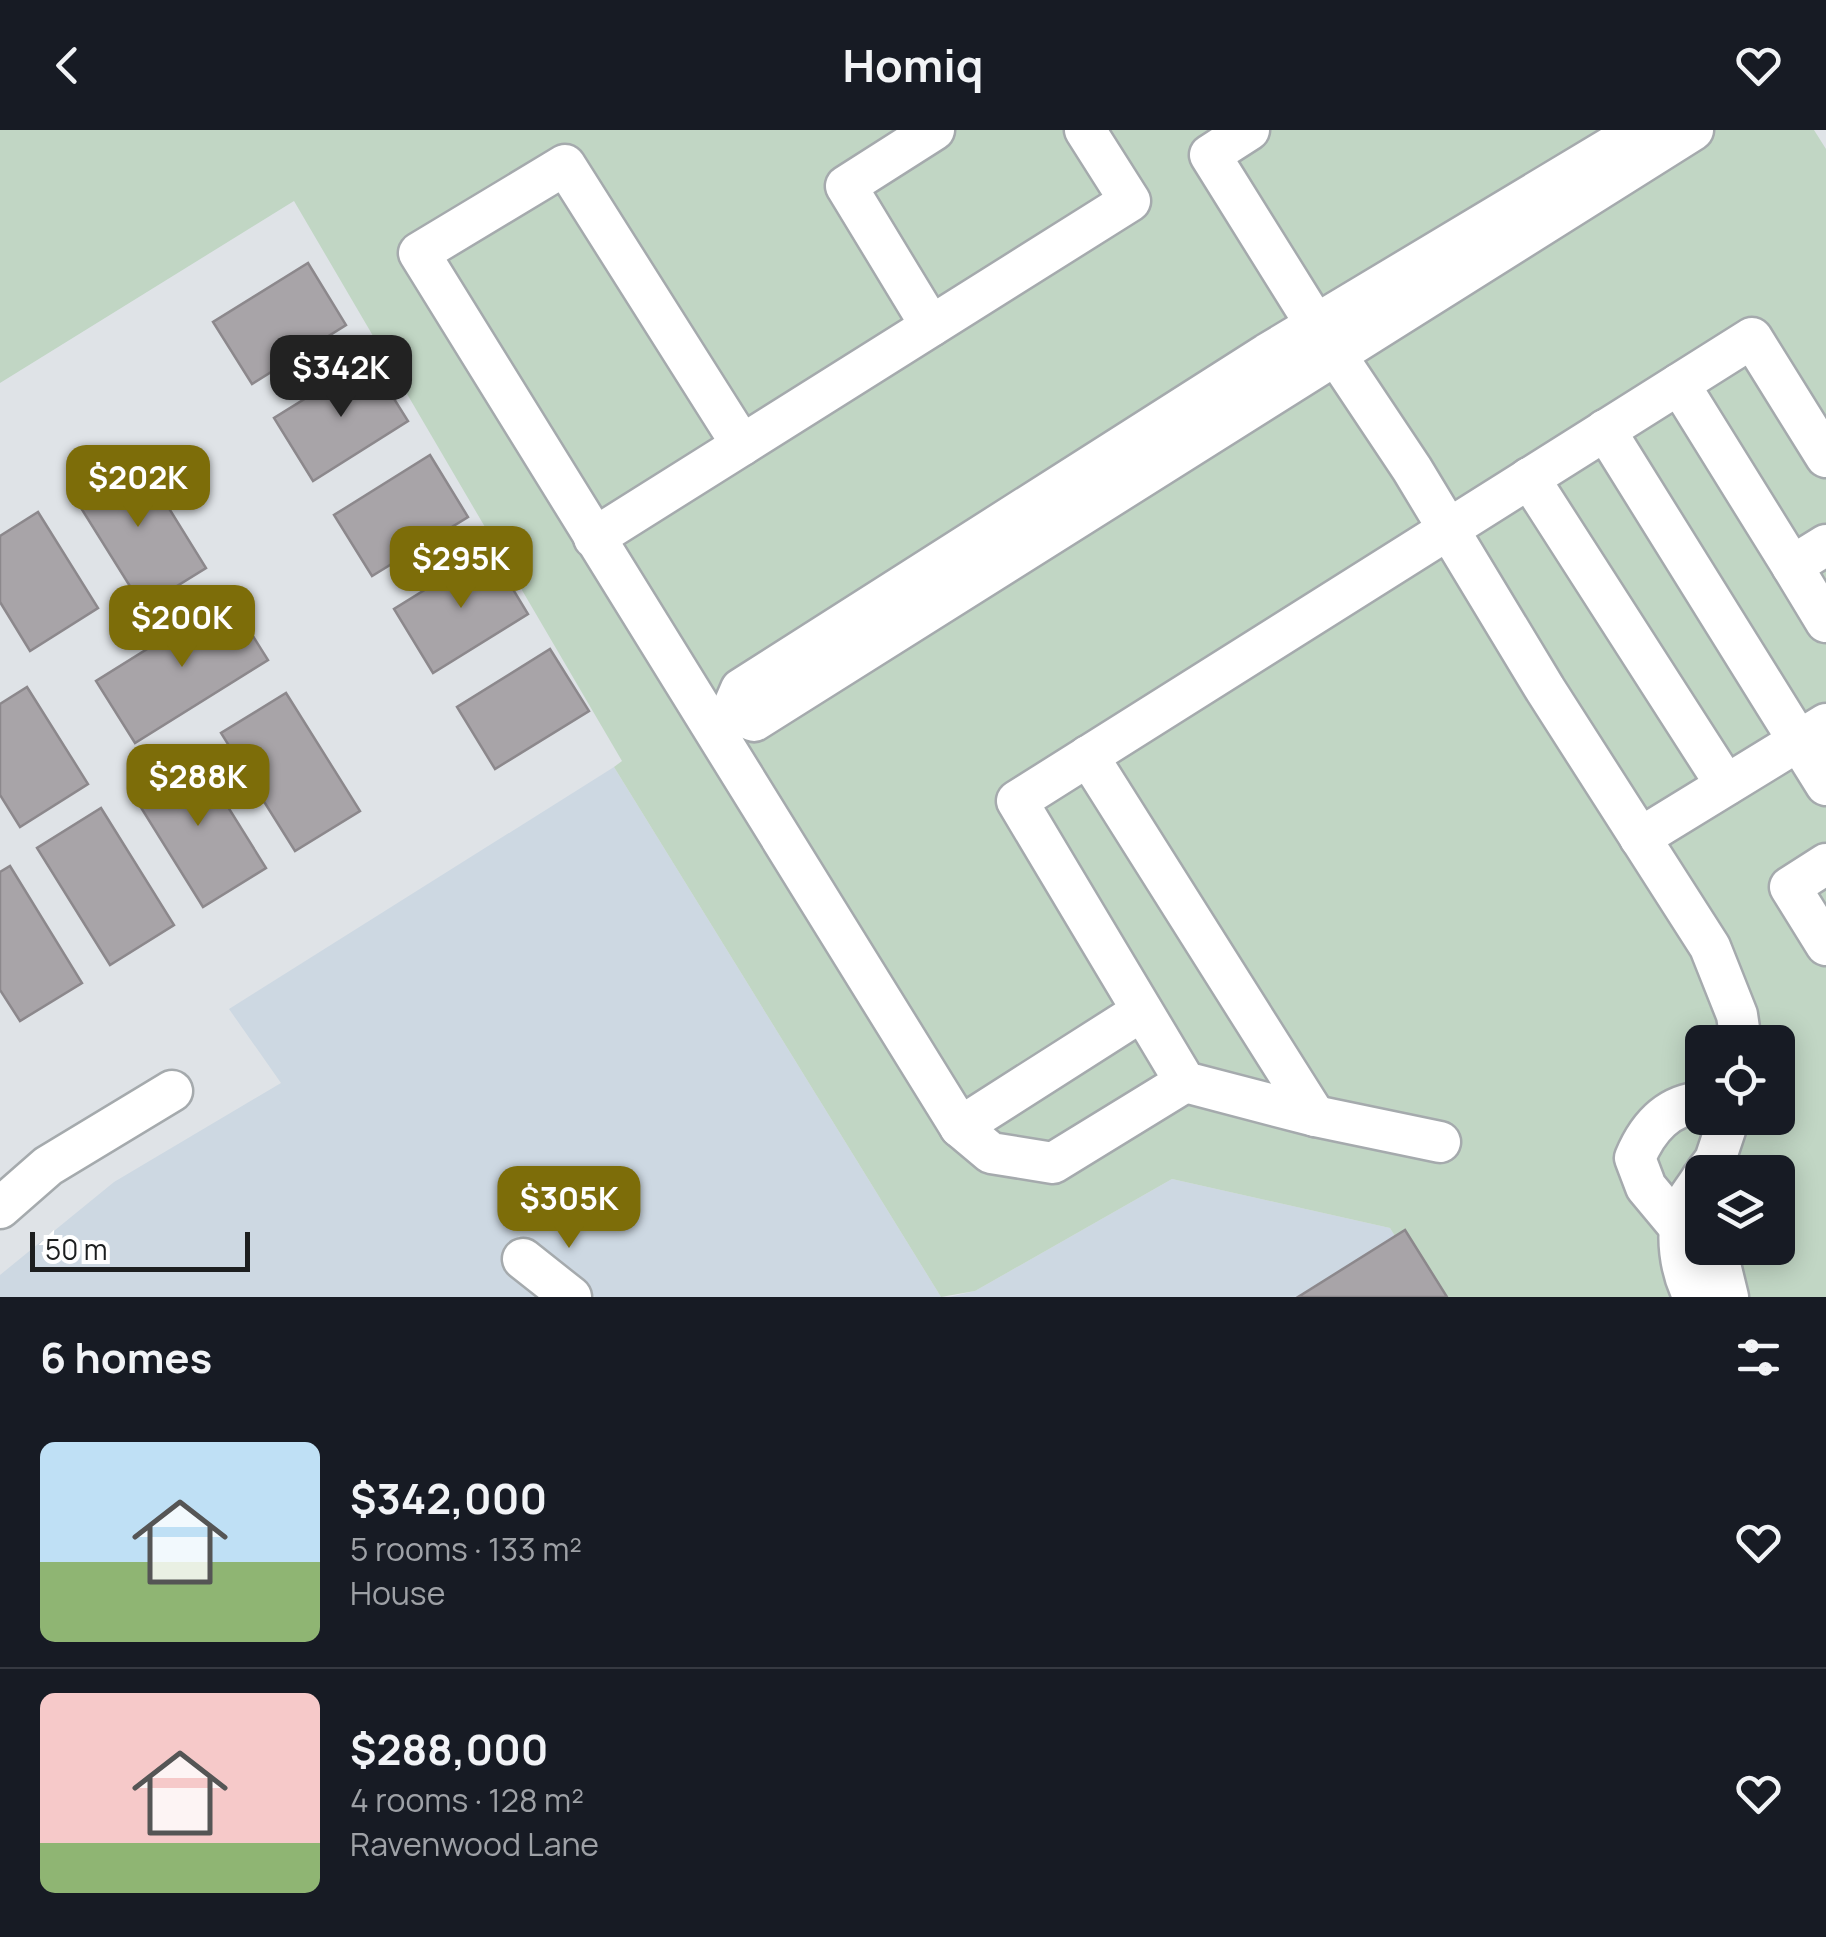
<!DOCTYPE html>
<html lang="en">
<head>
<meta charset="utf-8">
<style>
  body { margin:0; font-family:Manrope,sans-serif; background:#242831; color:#f1f3f6; height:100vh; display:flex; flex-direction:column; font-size:38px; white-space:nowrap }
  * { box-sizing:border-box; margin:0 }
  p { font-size:32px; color:#9ea1a6 }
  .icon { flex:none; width:55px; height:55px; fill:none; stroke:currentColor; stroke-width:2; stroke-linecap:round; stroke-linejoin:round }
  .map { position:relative; height:1167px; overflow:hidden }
  .sheet { display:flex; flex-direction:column; background:#171b24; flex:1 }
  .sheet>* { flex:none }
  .tools { position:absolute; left:1685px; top:895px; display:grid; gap:20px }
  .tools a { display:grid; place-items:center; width:110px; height:110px; border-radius:15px; background:#171b24; box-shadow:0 5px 25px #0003; font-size:50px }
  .scale { position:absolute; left:30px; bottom:25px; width:220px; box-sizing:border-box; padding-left:10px; border:5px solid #1c1e1f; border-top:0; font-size:28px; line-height:35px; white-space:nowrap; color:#1c1e1f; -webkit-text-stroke:8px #fff; paint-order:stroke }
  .price { position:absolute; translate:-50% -85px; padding:0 22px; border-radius:20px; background:#7d6d09; color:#fff; font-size:32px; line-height:65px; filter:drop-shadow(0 2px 5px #0008) }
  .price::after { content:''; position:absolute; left:50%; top:60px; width:30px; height:22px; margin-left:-15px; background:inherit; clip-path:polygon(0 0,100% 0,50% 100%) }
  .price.selected { background:#222; color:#fff }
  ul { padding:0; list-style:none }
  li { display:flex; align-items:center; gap:30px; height:250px; padding:0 40px }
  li+li { border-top:2px solid #363941 }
  li span { display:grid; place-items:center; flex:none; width:280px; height:200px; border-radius:15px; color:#555 }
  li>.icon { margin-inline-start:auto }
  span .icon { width:120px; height:120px; fill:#fffc; stroke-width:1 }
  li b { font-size:42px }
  h2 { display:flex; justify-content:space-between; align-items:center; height:120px; padding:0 40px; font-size:42px }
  header { display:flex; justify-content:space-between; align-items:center; height:130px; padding:0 40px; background:#171b24; font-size:45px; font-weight:700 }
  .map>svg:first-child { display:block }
  .built { fill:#cdd8e2 }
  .green { fill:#c1d6c4; fill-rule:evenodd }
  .building { fill:#a8a4a8; stroke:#8c888c; stroke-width:2.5 }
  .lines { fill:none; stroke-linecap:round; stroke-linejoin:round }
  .minor-casing { stroke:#a5aaad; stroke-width:45 }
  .minor { stroke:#fff; stroke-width:40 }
</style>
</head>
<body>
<header><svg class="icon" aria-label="back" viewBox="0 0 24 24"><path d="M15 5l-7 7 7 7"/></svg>Homiq<svg class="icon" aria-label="heart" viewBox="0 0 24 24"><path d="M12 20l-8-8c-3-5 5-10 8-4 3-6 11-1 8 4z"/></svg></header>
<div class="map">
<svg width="1826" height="1167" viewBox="0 0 1826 1167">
  <rect width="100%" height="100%" fill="#dfe3e7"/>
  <g class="built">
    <path d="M 614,637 L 941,1167 L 595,1167 L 519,1106 L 502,1131 L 539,1161 L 534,1167 L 0,1167 L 0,1145 L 114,1052 L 281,953 L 229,879 Z"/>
    <path d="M 1172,1049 L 1390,1098 L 1433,1167 L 949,1167 L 975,1161 Z"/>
  </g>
  <path class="green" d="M 0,0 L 1814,0 L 1826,19 L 1826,1167 L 1433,1167 L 1390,1098 L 1172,1049 L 975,1161 L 941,1167 L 614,637 L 622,631 L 294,71 L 0,253 ZM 1702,912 L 1778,912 L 1778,988 L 1702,988 ZM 1702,1042 L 1778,1042 L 1778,1118 L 1702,1118 Z"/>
  <g class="building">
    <path d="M 308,133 L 346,195 L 252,254 L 213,192 Z"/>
    <path d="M 369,229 L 408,291 L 313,351 L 274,288 Z"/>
    <path d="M 134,322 L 206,438 L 143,477 L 71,362 Z"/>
    <path d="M 430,325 L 468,387 L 372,446 L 334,385 Z"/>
    <path d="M 38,382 L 98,478 L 30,521 L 0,472 L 0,406 Z"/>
    <path d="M 489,420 L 528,484 L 433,543 L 394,479 Z"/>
    <path d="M 229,468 L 268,530 L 135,613 L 96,551 Z"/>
    <path d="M 550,519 L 589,581 L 495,639 L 457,577 Z"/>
    <path d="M 27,557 L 88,654 L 20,697 L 0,665 L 0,574 Z"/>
    <path d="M 286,563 L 360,681 L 295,721 L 221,603 Z"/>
    <path d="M 193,621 L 266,738 L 203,777 L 130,660 Z"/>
    <path d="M 101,678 L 174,795 L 110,835 L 37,718 Z"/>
    <path d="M 10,736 L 82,853 L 20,891 L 0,860 L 0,742 Z"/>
    <path d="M 1405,1100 L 1447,1167 L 1298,1167 Z"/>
  </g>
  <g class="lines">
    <g class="minor-casing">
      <g id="minor">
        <path d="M 1085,0 L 1130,71 L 742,315 L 565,35 L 419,123 L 960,997 L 991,1023 L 1053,1033 L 1185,952"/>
        <path d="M 1249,0 L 1210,25 L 1316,195 L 1412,339 L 1545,559 L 1710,817 L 1737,885 L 1741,912"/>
        <path d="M 1640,0 L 1267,224 L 741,559 L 731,582 L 754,591 L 1693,0"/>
        <path d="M 931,196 L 846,56 L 934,0"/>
        <path d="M 1679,254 L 1792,436"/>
        <path d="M 1605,300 L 1826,655"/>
        <path d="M 1529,348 L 1726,655"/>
        <path d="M 594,408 L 742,315"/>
        <path d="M 1826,415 L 1792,436 L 1826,492"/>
        <path d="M 1088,626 L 1315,986"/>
        <path d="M 1640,708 L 1826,594"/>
        <path d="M 1826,734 L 1790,757 L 1826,815"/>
        <path d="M 960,997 L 1142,881"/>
        <path d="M 1440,1012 L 1315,986 L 1185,952 L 1017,671 L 1752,208 L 1826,327"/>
        <path d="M 1706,1042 L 1715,1030 L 1729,988"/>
        <path d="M 0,1078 L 48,1036 L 172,961"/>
        <path d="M 1681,1099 L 1646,1057 L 1635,1028 C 1648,997 1668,975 1702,972"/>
        <path d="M 1716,1118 L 1728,1167"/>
        <path d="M 523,1129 L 571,1167"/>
        <path d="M 1694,1167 C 1680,1141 1675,1105 1684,1076 C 1688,1067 1697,1057 1702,1048"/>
      </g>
    </g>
    <use href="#minor" class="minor"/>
  </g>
</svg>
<div class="tools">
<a><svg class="icon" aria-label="locate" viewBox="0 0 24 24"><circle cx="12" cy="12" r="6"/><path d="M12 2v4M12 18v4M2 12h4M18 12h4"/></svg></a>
<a><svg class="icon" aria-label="layers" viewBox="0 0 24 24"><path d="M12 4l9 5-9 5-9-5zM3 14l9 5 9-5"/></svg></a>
</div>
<div class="scale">50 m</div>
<b class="price selected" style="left:341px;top:290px">$342K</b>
<b class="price" style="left:138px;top:400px">$202K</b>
<b class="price" style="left:461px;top:481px">$295K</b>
<b class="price" style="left:182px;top:540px">$200K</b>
<b class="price" style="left:198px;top:699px">$288K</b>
<b class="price" style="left:569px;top:1121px">$305K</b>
</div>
<section class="sheet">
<h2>6 homes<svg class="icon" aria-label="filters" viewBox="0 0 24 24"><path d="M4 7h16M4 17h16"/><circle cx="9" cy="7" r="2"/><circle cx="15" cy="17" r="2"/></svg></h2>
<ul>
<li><span style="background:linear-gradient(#bfe0f5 60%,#8fb573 0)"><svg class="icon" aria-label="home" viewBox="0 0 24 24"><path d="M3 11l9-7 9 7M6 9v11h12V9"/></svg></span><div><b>$342,000</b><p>5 rooms · 133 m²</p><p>House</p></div><svg class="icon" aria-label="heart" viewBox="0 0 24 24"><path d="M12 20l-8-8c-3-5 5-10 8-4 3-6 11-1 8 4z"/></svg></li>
<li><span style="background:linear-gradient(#f6c9c9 75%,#8fb573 0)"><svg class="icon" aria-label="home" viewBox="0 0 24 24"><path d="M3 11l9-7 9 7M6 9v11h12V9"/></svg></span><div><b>$288,000</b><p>4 rooms · 128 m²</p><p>Ravenwood Lane</p></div><svg class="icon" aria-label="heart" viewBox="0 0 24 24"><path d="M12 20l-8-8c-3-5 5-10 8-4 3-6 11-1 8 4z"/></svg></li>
</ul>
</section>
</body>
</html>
